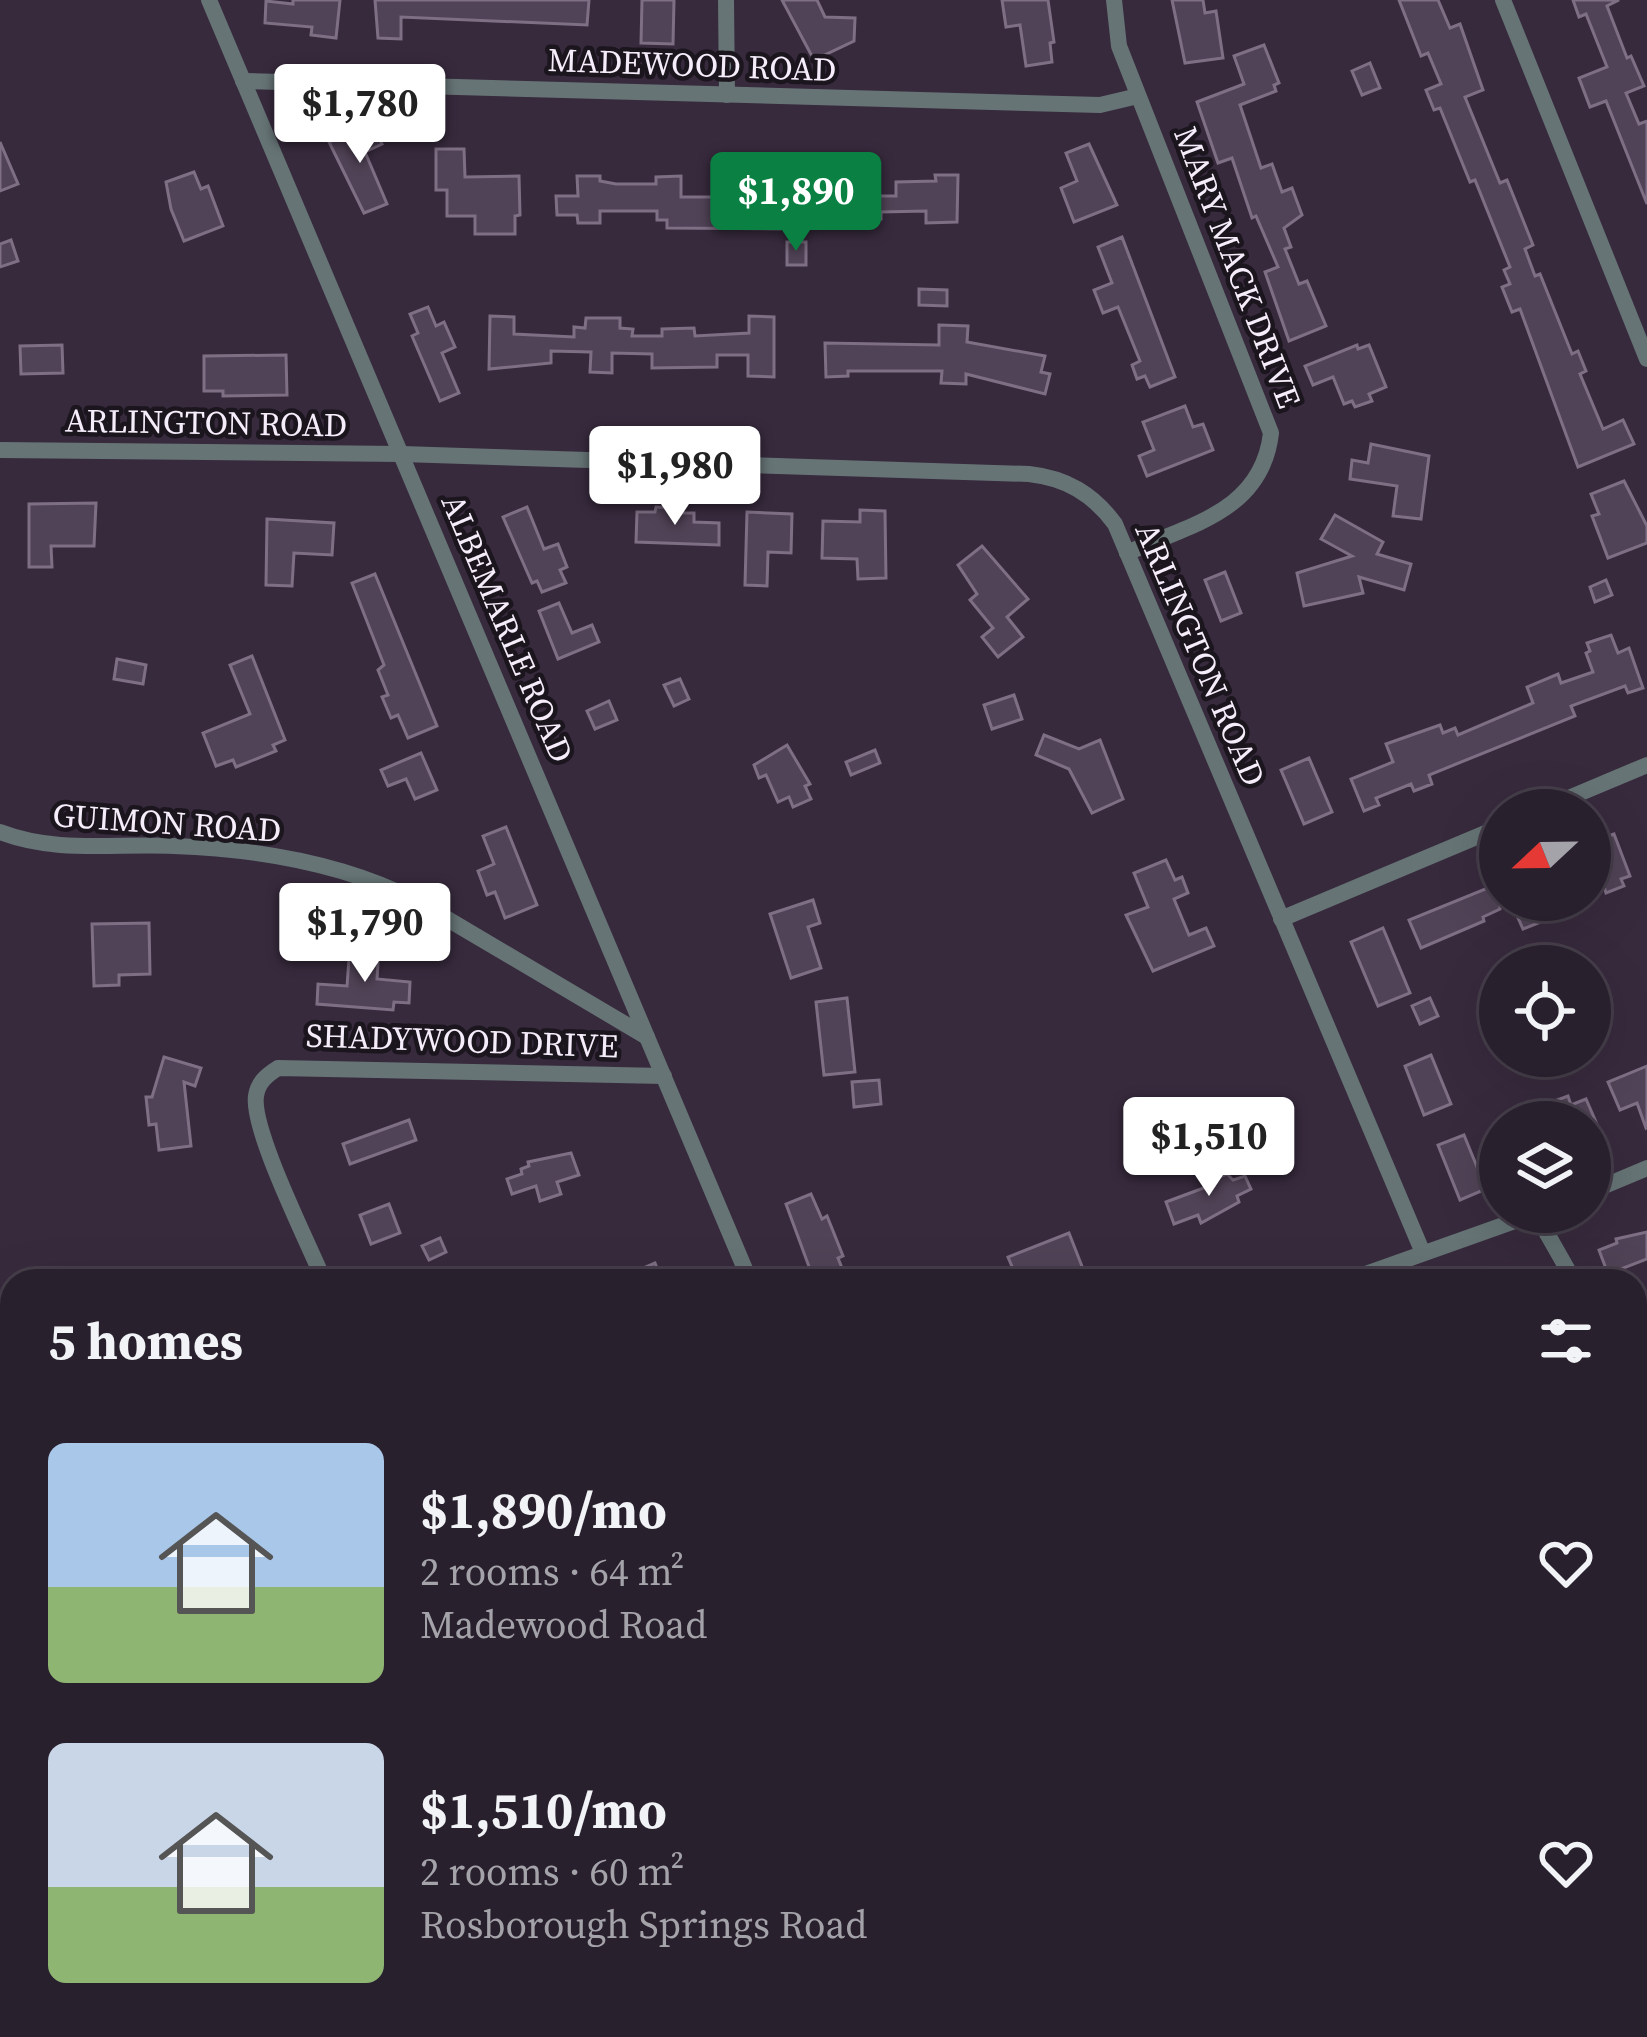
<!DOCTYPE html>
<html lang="en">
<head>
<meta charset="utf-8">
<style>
  body { margin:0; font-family:"Source Serif 4",serif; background:#352d3a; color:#f1f3f6; height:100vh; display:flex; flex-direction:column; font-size:45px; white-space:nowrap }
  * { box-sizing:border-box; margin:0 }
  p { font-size:39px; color:#a5a3aa }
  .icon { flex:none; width:66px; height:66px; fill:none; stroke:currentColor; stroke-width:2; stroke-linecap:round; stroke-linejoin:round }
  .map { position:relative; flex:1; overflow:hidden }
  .panel { position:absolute; left:0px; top:1269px; width:1647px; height:768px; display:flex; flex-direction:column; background:#29202e; border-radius:36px 36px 0 0; box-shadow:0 12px 48px #0002,0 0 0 3px #453e4a }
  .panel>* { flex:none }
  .needle { width:78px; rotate:248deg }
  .fabs { position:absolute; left:1479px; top:789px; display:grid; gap:24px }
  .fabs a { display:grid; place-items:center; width:132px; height:132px; border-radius:50%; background:#29202e; box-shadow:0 12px 48px #0002,0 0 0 3px #453e4a; font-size:60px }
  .price { position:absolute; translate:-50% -102px; padding:0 27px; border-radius:12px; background:#fff; color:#222; font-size:39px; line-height:78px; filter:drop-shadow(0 3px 6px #0008) }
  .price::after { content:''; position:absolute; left:50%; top:72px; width:36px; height:27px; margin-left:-18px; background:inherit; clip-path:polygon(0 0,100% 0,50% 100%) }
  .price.selected { background:#0b8043; color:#fff }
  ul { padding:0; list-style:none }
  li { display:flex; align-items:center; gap:36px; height:300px; padding:0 48px }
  li span { display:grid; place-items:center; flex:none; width:336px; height:240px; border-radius:18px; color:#555 }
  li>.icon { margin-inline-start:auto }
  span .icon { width:144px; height:144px; fill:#fffc; stroke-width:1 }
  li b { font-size:51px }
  h2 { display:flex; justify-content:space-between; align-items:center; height:144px; padding:0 48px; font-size:51px }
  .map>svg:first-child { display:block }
  .green { fill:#275826 }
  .building { fill:#514357; stroke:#7f6f85; stroke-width:3 }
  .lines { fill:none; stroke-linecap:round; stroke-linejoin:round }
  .street { stroke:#667475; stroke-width:16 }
  .secondary { stroke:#849b9c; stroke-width:24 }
  .primary { stroke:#9bb9ba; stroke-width:24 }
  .labels { text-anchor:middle; stroke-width:9; stroke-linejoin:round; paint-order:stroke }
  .street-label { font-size:33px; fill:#f6edfa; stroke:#1b151e }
</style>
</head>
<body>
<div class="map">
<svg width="1647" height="2037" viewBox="0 0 1647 2037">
  <rect width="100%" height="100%" fill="#372a3d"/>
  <path class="green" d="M 1647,1909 L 1647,2037 L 1581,2037 L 1576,2025 L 1635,2025 L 1635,1914 Z"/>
  <g class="building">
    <path d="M 293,0 L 340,0 L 336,38 L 311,35 L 312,27 L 265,23 L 266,1 L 293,4 Z"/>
    <path d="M 375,0 L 589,0 L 587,25 L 401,17 L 401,39 L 378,38 Z"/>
    <path d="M 642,0 L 674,0 L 673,44 L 641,43 Z"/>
    <path d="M 782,0 L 817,0 L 825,17 L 855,18 L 854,41 L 814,60 Z"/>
    <path d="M 1002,0 L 1048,0 L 1054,42 L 1050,43 L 1052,62 L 1026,66 L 1020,25 L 1006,27 Z"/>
    <path d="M 1172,0 L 1203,0 L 1205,13 L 1216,11 L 1223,58 L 1185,63 Z"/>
    <path d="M 1399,0 L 1438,0 L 1450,28 L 1460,24 L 1483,90 L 1465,97 L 1500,183 L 1507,180 L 1533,245 L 1525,249 L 1535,276 L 1540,274 L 1572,354 L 1578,351 L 1586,371 L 1580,374 L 1603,429 L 1623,420 L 1634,444 L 1578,467 L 1520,309 L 1512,312 L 1502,287 L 1510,284 L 1504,270 L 1510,267 L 1475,180 L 1470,182 L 1440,108 L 1434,110 L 1426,90 L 1441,84 L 1428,53 L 1421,56 Z"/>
    <path d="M 1573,0 L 1619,0 L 1607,6 L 1627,58 L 1631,56 L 1644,86 L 1626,93 L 1639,124 L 1647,121 L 1647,204 L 1606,101 L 1590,107 L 1579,78 L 1607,67 L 1586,14 L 1579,17 Z"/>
    <path d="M 1264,45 L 1279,83 L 1274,85 L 1276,91 L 1240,105 L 1261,168 L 1272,164 L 1282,192 L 1292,188 L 1302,215 L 1284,228 L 1291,247 L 1285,249 L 1299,284 L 1307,281 L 1326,326 L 1289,341 L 1265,272 L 1278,267 L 1256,216 L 1252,218 L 1232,158 L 1218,163 L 1197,102 L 1244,84 L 1234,56 Z"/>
    <path d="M 1370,63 L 1380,88 L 1362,95 L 1352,71 Z"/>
    <path d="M 373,124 L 382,144 L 365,152 L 387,204 L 364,213 L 329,142 Z"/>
    <path d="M 0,142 L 18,184 L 0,191 Z"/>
    <path d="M 1089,144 L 1117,205 L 1074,222 L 1061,188 L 1077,181 L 1066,153 Z"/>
    <path d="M 436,149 L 464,149 L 465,177 L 519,176 L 520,215 L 515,216 L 515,234 L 475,234 L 475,216 L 447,216 L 447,190 L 436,190 Z"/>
    <path d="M 194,172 L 201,189 L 208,186 L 223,226 L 184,241 L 171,209 L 166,182 Z"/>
    <path d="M 935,175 L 958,175 L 957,222 L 926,223 L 926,211 L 881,212 L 881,219 L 822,219 L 822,196 L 843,196 L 843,176 L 862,176 L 862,196 L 896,196 L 896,182 L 936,181 Z"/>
    <path d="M 577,176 L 600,176 L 600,181 L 616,184 L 656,184 L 656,177 L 681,176 L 681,197 L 736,197 L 736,176 L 806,176 L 806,203 L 780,203 L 780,229 L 667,228 L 667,220 L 657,220 L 657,211 L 600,211 L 600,223 L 578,223 L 577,215 L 557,215 L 556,196 L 578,196 Z"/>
    <path d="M 1122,237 L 1175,377 L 1150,387 L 1145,376 L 1137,379 L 1132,365 L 1140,361 L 1118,307 L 1103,313 L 1094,290 L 1112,283 L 1098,247 Z"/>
    <path d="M 11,240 L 18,261 L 0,267 L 0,244 Z"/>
    <rect x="787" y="242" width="19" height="23"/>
    <path d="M 919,289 L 947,290 L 947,306 L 919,305 Z"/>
    <path d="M 428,307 L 436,326 L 444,322 L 455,347 L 442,353 L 459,393 L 440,401 L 412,336 L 418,333 L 410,314 Z"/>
    <path d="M 490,316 L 514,317 L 514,334 L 574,337 L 574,327 L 585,328 L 586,318 L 620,318 L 620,328 L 633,329 L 632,336 L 662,336 L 662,329 L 694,328 L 695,336 L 749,333 L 749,316 L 774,317 L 774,377 L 748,376 L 748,355 L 717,355 L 717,367 L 652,368 L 652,354 L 612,353 L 612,373 L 590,372 L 591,352 L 551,351 L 551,363 L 489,369 Z"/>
    <path d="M 939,325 L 968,326 L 967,342 L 1045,356 L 1041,372 L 1050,374 L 1045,394 L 966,374 L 966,384 L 941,383 L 942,371 L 848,371 L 848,376 L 826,377 L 825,343 L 939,345 Z"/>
    <path d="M 62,345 L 63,373 L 21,374 L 20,346 Z"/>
    <path d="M 1357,345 L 1358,349 L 1369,345 L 1386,387 L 1369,394 L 1372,401 L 1355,407 L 1352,401 L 1344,404 L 1333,377 L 1313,385 L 1305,366 Z"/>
    <path d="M 286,355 L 287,395 L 223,396 L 223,391 L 204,391 L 204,356 Z"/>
    <path d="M 1185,406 L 1193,427 L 1203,424 L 1213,450 L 1147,476 L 1139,456 L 1154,450 L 1143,422 Z"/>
    <path d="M 1371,444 L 1429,456 L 1421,519 L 1393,516 L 1397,486 L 1350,479 L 1352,460 L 1368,463 Z"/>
    <path d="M 1624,481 L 1647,526 L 1647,543 L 1608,558 L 1592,516 L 1599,514 L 1591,494 Z"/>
    <path d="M 96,503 L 94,546 L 51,546 L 52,567 L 29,567 L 29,504 Z"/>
    <path d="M 527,507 L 544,549 L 558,544 L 567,567 L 560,570 L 566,583 L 542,592 L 537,581 L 532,583 L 503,517 Z"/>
    <path d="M 656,507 L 683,508 L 683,513 L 694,513 L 694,522 L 719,523 L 719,545 L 636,542 L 637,512 L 655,512 Z"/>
    <path d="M 860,510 L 885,511 L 886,578 L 858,579 L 857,559 L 822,558 L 823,521 L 860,522 Z"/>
    <path d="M 747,512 L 792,514 L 791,553 L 768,552 L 767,586 L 745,585 Z"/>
    <path d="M 1335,515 L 1383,542 L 1377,554 L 1411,564 L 1404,590 L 1359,577 L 1363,593 L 1304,606 L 1297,573 L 1352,556 L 1321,539 Z"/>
    <path d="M 267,519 L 334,523 L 332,555 L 294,553 L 292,586 L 266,585 Z"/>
    <path d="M 982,546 L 1028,599 L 1007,617 L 1023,637 L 998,657 L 982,637 L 993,628 L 970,600 L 977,594 L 958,565 Z"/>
    <path d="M 1225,572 L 1241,613 L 1221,621 L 1205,580 Z"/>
    <path d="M 375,574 L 437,726 L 408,738 L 398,715 L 391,718 L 382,697 L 388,695 L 378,670 L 384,665 L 352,583 Z"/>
    <path d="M 1606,580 L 1612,595 L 1595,602 L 1590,587 Z"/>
    <path d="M 559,603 L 572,633 L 592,625 L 599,642 L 558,659 L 539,611 Z"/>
    <path d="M 1611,635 L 1618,653 L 1629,648 L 1643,688 L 1628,693 L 1625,686 L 1571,706 L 1575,716 L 1429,775 L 1432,784 L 1414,791 L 1411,784 L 1376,798 L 1379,805 L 1364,811 L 1351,779 L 1393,762 L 1386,744 L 1440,725 L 1443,733 L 1455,728 L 1458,735 L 1533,703 L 1527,687 L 1558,674 L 1561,683 L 1593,672 L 1586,653 L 1590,651 L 1587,643 Z"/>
    <path d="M 252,656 L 285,740 L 273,745 L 276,751 L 236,767 L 233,760 L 216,766 L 203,733 L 250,714 L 230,665 Z"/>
    <path d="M 117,659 L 146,665 L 143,684 L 114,679 Z"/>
    <path d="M 680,679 L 689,699 L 674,706 L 664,685 Z"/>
    <path d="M 1014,695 L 1022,719 L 992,729 L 984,705 Z"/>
    <path d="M 609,701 L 617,720 L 595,729 L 587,711 Z"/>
    <path d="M 1044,735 L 1079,749 L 1100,740 L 1123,799 L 1092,813 L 1069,769 L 1036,755 Z"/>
    <path d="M 787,745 L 810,784 L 805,786 L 811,799 L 793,807 L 789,797 L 778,802 L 766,775 L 759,778 L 754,765 Z"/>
    <path d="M 875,750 L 880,763 L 851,775 L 846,762 Z"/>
    <path d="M 421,753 L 437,790 L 415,799 L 406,779 L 388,786 L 381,770 Z"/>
    <path d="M 1309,758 L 1332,812 L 1304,824 L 1281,770 Z"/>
    <path d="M 506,827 L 537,905 L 505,918 L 495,892 L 487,895 L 478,871 L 494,864 L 483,836 Z"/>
    <path d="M 1614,834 L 1630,876 L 1621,879 L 1624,886 L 1606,893 L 1602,880 L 1590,885 L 1590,843 Z"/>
    <path d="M 1166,860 L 1175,880 L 1182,877 L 1188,893 L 1174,899 L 1189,935 L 1206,928 L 1214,946 L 1153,971 L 1126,915 L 1148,907 L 1134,873 Z"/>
    <path d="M 1500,883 L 1500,909 L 1483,917 L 1484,921 L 1421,948 L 1409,920 Z"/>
    <path d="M 813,900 L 820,923 L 808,927 L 821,968 L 791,978 L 770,914 Z"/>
    <path d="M 1510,900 L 1537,900 L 1546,920 L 1523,929 Z"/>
    <path d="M 149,923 L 150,974 L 119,975 L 119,985 L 94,986 L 92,924 Z"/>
    <path d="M 1383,928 L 1410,993 L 1378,1006 L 1351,942 Z"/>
    <path d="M 350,945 L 379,947 L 377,979 L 410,982 L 409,1003 L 394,1002 L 393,1010 L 317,1004 L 318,984 L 347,986 Z"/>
    <path d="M 847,998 L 855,1072 L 824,1075 L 816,1002 Z"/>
    <path d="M 1430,998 L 1438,1016 L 1420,1024 L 1412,1006 Z"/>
    <path d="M 1431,1055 L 1451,1104 L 1424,1115 L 1405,1066 Z"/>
    <path d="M 164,1057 L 201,1068 L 195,1086 L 184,1082 L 191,1146 L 159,1150 L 156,1124 L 149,1125 L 146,1097 L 152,1097 Z"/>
    <path d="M 1647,1066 L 1647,1127 L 1646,1128 L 1637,1103 L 1620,1110 L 1608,1082 Z"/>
    <path d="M 879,1080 L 881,1104 L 854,1107 L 852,1082 Z"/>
    <path d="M 1568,1096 L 1571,1105 L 1586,1099 L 1596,1122 L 1539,1122 L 1533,1109 Z"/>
    <path d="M 409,1120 L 416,1140 L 350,1164 L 343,1144 Z"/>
    <path d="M 1464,1135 L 1486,1189 L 1460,1200 L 1438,1145 Z"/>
    <path d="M 571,1153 L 579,1175 L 557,1182 L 561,1194 L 540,1201 L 536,1186 L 512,1194 L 507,1179 L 522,1174 L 521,1169 L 529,1166 L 528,1162 Z"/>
    <path d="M 1227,1174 L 1233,1180 L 1245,1176 L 1251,1189 L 1237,1196 L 1239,1202 L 1201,1223 L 1198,1215 L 1174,1224 L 1166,1202 L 1209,1186 L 1208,1181 Z"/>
    <path d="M 811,1194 L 822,1219 L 827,1216 L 843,1256 L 838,1258 L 844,1273 L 833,1278 L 834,1281 L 818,1281 L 811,1272 L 786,1204 Z"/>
    <path d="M 389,1204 L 400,1233 L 371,1244 L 360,1215 Z"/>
    <path d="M 1647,1232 L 1647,1259 L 1608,1274 L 1599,1250 L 1617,1243 L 1616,1239 Z"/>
    <path d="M 1069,1233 L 1083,1269 L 1053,1281 L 986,1281 L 1013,1269 L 1008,1257 Z"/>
    <path d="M 440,1238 L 446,1252 L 429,1260 L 422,1246 Z"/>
    <path d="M 655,1263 L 662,1281 L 613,1281 Z"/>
  </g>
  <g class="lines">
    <g class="street">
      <path d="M 209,0 L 750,1281"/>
      <path d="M 726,0 L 727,95"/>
      <path d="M 1114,0 L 1119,46 L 1271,433 C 1262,512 1189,525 1127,553"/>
      <path d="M 1503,0 L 1647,359"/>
      <path d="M 243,81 L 1100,105 L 1138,96"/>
      <path d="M 0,450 L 402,454 L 1029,474 C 1066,478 1093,494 1115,524 L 1423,1253"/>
      <path d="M 1540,810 L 1647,765"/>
      <path d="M 0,832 C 57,854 115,843 174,846 C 257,849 343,863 417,901 L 647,1037"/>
      <path d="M 1281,919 L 1500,827"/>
      <path d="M 1590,1192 L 1647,1168"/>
      <path d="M 1536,1214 L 1574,1281"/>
      <path d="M 324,1281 C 309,1244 251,1130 256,1096 C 258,1082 267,1075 278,1068 L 664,1076"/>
      <path d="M 1346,1281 L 1540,1212"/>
      <path d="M 1635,1391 L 1647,1402"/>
      <path d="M 1024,2025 L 1029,2037"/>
    </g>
    <path class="secondary" d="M 0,1775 L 12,1770"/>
    <g class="primary">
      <path d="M 0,1592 L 12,1621"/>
      <path d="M 180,2025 L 185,2037"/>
    </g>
  </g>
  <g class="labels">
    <g class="street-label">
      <text transform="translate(692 64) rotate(2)" y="12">MADEWOOD ROAD</text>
      <text transform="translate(1238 267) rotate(69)" y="12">MARY MACK DRIVE</text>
      <text transform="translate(206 422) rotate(1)" y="12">ARLINGTON ROAD</text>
      <text transform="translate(508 628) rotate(67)" y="12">ALBEMARLE ROAD</text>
      <text transform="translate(1201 654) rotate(67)" y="12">ARLINGTON ROAD</text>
      <text transform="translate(167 822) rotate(4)" y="12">GUIMON ROAD</text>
      <text transform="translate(462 1040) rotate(2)" y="12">SHADYWOOD DRIVE</text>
    </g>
  </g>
</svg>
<div class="fabs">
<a><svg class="needle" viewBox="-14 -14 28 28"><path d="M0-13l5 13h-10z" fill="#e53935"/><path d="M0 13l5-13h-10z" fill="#a5a3aa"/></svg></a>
<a><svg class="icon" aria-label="locate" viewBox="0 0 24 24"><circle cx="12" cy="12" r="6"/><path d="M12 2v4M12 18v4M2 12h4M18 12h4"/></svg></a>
<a><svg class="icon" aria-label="layers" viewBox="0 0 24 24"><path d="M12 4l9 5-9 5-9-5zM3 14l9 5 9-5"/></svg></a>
</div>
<b class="price" style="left:360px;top:166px">$1,780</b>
<b class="price selected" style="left:796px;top:254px">$1,890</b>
<b class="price" style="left:675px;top:528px">$1,980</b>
<b class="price" style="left:365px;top:985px">$1,790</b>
<b class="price" style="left:1209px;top:1199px">$1,510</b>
<section class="panel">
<h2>5 homes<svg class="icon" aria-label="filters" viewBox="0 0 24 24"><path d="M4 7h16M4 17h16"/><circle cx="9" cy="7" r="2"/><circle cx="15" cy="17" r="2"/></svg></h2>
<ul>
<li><span style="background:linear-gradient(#a9c7e8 60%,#8fb573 0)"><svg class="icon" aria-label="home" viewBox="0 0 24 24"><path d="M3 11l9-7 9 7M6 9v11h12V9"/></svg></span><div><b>$1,890/mo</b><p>2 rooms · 64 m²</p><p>Madewood Road</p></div><svg class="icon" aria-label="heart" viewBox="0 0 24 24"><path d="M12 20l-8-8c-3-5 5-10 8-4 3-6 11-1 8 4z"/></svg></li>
<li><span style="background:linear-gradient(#c9d6e8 60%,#8fb573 0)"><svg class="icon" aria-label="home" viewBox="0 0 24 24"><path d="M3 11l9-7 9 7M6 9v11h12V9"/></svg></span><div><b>$1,510/mo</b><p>2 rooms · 60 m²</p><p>Rosborough Springs Road</p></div><svg class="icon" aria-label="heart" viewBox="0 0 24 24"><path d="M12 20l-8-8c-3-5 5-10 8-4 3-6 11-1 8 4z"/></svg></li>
</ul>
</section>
</div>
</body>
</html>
